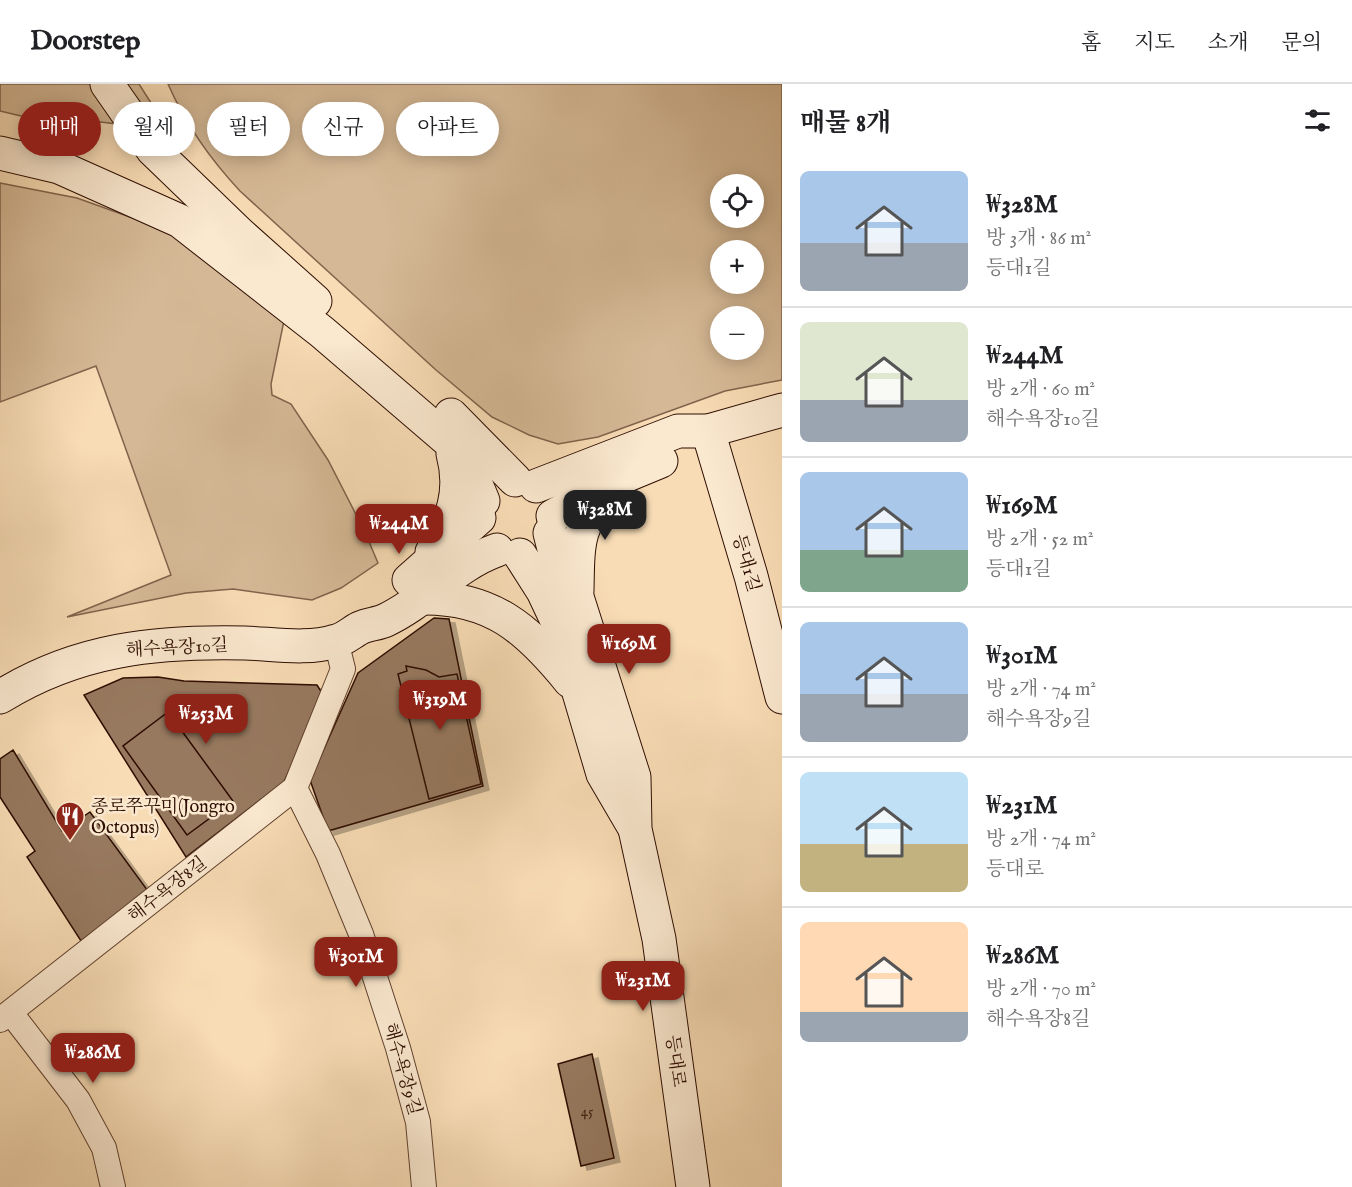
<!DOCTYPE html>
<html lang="ko">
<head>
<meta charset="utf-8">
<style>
  body { margin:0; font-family:"IM FELL English","Noto Serif KR",serif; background:#f6f6f6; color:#202124; height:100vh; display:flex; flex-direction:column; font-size:22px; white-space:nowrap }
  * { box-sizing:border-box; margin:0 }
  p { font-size:20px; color:#757577 }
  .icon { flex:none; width:33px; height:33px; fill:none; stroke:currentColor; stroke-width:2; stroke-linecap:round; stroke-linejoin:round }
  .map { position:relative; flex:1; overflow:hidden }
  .panel { display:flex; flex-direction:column; background:#fff; width:570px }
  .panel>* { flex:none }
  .banner { position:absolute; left:18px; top:18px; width:570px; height:54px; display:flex; gap:12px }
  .fabs { position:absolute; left:710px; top:90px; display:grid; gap:12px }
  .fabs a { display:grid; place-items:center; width:54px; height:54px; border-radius:50%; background:#fff; box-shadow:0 3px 15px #0003; font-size:30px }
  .price { position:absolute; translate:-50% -51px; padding:0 14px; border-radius:12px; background:#8f2418; color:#fff; font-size:20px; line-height:39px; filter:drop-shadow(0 2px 3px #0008) }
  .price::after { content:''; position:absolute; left:50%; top:36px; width:18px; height:14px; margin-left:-9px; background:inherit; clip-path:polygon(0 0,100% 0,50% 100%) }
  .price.current { background:#222; color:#fff }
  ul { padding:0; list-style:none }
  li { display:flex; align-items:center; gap:18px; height:150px; padding:0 18px }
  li+li { border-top:2px solid #e0e0e0 }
  li span { display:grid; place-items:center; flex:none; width:168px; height:120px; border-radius:9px; color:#555 }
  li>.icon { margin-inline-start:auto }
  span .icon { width:72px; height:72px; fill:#fffc; stroke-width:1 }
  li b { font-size:26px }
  h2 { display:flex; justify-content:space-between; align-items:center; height:72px; padding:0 18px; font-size:26px }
  .chip { padding:0 21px; border-radius:27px; background:#fff; box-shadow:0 3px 15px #0003; font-size:21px; line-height:54px }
  .chip.current { background:#8f2418; color:#fff }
  header { display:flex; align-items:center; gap:36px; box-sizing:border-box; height:84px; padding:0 30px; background:#fff; border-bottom:2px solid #e0e0e0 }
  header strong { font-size:28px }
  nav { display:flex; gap:33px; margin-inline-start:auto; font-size:21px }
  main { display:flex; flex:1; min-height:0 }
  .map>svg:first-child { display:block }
  .green { fill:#d5b996; stroke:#81634c; stroke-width:1.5; fill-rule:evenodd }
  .building { fill:#97795f; stroke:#2d0d01; stroke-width:1.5; filter:url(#shadow) }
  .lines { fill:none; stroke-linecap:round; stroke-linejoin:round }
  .street-casing { stroke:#60412e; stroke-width:26 }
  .secondary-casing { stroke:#2d0d01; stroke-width:35 }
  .street { stroke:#fae8cf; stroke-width:24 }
  .secondary { stroke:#fae8cf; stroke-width:33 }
  .labels { text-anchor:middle; stroke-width:5; stroke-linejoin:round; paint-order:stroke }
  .number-label { font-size:15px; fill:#482818 }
  .street-label { font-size:18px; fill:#2d0d01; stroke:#fae8cf }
  .poi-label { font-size:18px; fill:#2d0d01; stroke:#fae8cf; text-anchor:start }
</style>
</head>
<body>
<header>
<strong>Doorstep</strong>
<nav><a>홈</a><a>지도</a><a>소개</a><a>문의</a></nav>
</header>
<main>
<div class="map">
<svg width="782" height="1103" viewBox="0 0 782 1103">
  <defs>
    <filter id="shadow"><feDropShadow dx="6" dy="4" stdDeviation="0" flood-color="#0004"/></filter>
  </defs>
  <rect width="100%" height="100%" fill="#f8dcb5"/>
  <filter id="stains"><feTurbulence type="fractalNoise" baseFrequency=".00333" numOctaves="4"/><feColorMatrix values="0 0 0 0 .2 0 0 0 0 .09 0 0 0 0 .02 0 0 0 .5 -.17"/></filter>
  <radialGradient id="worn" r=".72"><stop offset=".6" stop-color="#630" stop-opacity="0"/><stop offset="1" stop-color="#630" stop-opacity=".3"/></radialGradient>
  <g class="green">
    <path d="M 0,0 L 139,0 L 160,33 L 156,41 L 140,48 L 125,41 L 76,35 L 46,38 L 0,27 Z"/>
    <path d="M 168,0 L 782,0 L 782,296 L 725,307 L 598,353 L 558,360 L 529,351 L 492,333 L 436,286 L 240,107 C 210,75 186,41 168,0 ZM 753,100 L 753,134 L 720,134 L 720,100 ZM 753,166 L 753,200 L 720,200 L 720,166 ZM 753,232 L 753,266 L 720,266 L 720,232 Z"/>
    <path d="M 0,99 L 77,114 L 152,141 L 224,174 L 286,227 L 271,300 L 272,311 L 291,320 L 328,376 L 364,446 L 378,479 L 341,504 L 312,516 L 233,505 L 186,509 L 67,533 L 171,491 L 96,282 L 0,318 Z"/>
  </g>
  <g class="building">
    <path d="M 434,534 L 449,535 L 483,702 L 328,747 L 310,696 L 358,589 Z"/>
    <path d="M 406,582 L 426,586 L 439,593 L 457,590 L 481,700 L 429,715 L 398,590 L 407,587 Z"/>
    <path d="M 158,593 L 184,597 L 317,601 L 324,612 L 284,698 L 186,773 L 84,611 L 123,594 Z"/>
    <path d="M 168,628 L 233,717 L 187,751 L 123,662 Z"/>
    <path d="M 13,666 L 62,747 L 90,728 L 148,807 L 81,857 L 27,773 L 35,767 L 0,713 L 0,675 Z"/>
    <path d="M 592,970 L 614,1074 L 581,1082 L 558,980 Z"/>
  </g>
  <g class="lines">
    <g class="street-casing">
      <g id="street">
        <path d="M 295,704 L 328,770 L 361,850 L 398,964 L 418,1038 L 424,1103"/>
        <path d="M 11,929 L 78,1016 L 104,1064 L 113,1103"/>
        <path d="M 0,936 L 295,704 L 343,585 L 336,557"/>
      </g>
    </g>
    <g class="secondary-casing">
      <g id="secondary">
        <path d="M 107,0 L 153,66 L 240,150 L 315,217"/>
        <path d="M 0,69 L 59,83 L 180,137 L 322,248 L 449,357 L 470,386 L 483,417"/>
        <path d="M 451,331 L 515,396"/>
        <path d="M 708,347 L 751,492 L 782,613"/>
        <path d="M 536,402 L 678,347 L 708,347 L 782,326"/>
        <path d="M 553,432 L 620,394 L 661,377"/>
        <path d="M 550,449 L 555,469 L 577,513 L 634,693 L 635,745 L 659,855 L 693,1103"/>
        <path d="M 432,468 C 453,436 463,407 453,370"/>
        <path d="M 520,471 L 543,507 L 559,541 L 603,690 L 634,743"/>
        <path d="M 409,496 L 479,434"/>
        <path d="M 577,507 C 578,459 576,442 610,404"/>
        <path d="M 419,514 C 491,512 527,544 570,597"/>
        <path d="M 0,613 C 77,565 156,557 245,559 C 274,560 308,566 336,557 C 345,555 352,548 360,544 C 368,540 378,540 386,536 C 426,517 455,481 497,466"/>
      </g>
    </g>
    <use href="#street" class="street"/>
    <use href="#secondary" class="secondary"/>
  </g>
  <defs>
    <g id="restaurant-pin" transform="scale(1.5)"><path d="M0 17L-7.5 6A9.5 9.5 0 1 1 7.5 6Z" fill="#8f2418" stroke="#fae8cf"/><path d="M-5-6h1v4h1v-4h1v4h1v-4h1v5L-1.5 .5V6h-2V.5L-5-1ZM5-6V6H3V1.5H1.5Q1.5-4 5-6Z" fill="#fff"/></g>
  </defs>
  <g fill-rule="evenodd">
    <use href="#restaurant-pin" x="70" y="732"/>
  </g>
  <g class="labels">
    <g class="number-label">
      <text x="587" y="1032">45</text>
    </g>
    <g class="street-label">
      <text transform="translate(747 479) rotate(74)" y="6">등대1길</text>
      <text transform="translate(177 563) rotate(-3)" y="6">해수욕장10길</text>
      <text transform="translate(167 805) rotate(-38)" y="6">해수욕장8길</text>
      <text transform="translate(676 977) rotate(82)" y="6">등대로</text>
      <text transform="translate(403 985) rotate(74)" y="6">해수욕장9길</text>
    </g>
    <g class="poi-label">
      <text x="91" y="728">종로쭈꾸미(Jongro<tspan x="91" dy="21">Octopus)</tspan></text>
    </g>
  </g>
  <rect width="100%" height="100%" filter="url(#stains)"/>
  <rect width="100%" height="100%" fill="url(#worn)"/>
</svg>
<div class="fabs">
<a><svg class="icon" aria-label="locate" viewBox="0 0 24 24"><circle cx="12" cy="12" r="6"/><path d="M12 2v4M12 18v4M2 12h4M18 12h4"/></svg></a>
<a>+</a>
<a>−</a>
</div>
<b class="price current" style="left:605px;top:457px">₩328M</b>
<b class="price" style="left:399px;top:471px">₩244M</b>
<b class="price" style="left:629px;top:591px">₩169M</b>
<b class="price" style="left:440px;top:647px">₩319M</b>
<b class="price" style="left:206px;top:661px">₩253M</b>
<b class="price" style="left:356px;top:904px">₩301M</b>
<b class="price" style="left:643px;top:928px">₩231M</b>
<b class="price" style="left:93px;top:1000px">₩286M</b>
<div class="banner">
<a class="chip current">매매</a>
<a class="chip">월세</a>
<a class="chip">필터</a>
<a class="chip">신규</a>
<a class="chip">아파트</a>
</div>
</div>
<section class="panel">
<h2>매물 8개<svg class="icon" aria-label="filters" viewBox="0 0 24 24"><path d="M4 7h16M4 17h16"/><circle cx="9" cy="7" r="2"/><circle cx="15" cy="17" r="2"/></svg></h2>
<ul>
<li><span style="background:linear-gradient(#a9c7e8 60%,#9aa5b1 0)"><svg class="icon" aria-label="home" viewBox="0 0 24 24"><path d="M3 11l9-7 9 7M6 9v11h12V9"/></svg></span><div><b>₩328M</b><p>방 3개 · 86 m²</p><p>등대1길</p></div></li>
<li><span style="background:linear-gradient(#dfe7d0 65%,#9aa5b1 0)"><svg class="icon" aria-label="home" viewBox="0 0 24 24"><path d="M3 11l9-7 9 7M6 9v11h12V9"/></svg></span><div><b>₩244M</b><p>방 2개 · 60 m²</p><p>해수욕장10길</p></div></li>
<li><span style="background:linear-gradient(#a9c7e8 65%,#7fa58c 0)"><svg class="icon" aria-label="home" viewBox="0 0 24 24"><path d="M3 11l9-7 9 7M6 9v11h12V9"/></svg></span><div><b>₩169M</b><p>방 2개 · 52 m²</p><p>등대1길</p></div></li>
<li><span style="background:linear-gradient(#a9c7e8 60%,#9aa5b1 0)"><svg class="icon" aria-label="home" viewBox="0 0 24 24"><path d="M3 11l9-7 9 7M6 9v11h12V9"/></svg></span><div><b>₩301M</b><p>방 2개 · 74 m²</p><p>해수욕장9길</p></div></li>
<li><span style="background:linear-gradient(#bfe0f5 60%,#c2b280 0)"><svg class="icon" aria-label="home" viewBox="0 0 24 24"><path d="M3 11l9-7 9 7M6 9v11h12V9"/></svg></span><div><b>₩231M</b><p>방 2개 · 74 m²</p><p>등대로</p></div></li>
<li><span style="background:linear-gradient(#ffd9b3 75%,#9aa5b1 0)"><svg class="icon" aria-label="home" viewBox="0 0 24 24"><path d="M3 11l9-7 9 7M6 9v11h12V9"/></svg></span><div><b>₩286M</b><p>방 2개 · 70 m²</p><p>해수욕장8길</p></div></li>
</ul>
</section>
</main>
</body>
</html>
